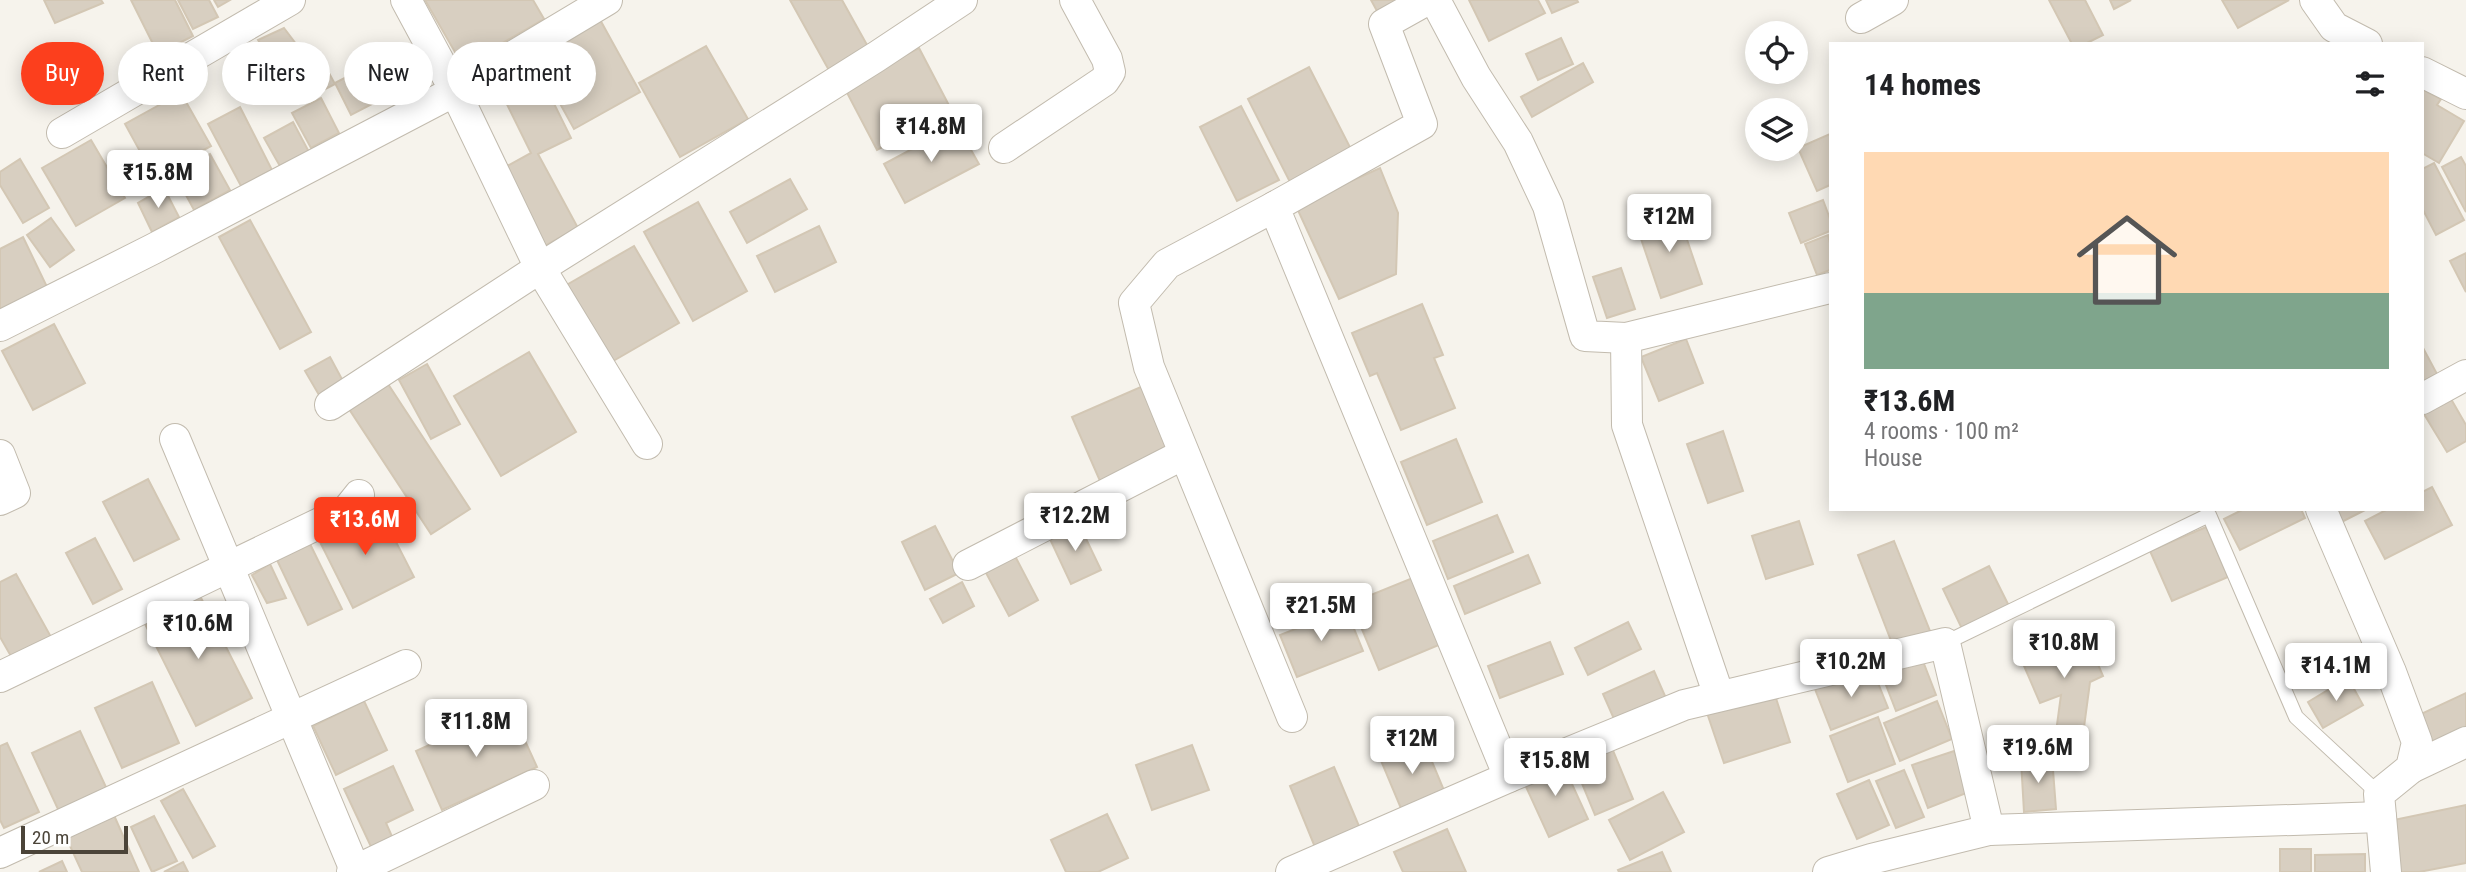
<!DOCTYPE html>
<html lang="en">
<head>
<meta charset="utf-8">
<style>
  body { margin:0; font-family:"Roboto Condensed",sans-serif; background:#f6f6f6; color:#202124; height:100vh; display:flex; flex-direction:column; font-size:26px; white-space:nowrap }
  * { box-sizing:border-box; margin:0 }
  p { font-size:23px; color:#757577 }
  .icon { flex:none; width:38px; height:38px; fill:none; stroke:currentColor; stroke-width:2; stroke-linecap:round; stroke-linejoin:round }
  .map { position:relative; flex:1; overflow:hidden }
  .drawer { position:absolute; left:1829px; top:42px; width:595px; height:469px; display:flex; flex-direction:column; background:#fff; border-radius:0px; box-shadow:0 4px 18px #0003 }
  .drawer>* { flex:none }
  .top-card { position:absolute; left:21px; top:42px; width:665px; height:63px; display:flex; gap:14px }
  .buttons { position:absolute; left:1745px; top:21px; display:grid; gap:14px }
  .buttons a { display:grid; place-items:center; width:63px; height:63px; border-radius:50%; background:#fff; box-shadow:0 4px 18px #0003; font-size:35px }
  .scale { position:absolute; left:21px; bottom:18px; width:107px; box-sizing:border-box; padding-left:7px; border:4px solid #4b4439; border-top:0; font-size:19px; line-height:24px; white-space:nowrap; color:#4b4439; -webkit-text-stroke:5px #fff; paint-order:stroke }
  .price { position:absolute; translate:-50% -60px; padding:0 16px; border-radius:7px; background:#fff; color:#222; font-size:23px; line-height:46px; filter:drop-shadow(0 2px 4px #0008) }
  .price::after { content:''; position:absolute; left:50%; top:42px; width:21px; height:16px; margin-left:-10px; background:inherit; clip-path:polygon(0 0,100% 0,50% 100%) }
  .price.current { background:#fc3f1d; color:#fff }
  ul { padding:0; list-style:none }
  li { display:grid; align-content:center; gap:14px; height:371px; padding:0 35px }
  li+li { border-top:2px solid #e0e0e0 }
  li span { display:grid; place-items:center; height:217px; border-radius:0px; color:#555 }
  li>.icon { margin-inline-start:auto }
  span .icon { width:126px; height:126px; fill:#fffc; stroke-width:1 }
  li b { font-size:30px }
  h2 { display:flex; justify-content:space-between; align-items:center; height:84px; padding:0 35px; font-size:30px }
  .tag { padding:0 24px; border-radius:32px; background:#fff; box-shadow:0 4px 18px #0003; font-size:24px; line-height:63px }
  .tag.current { background:#fc3f1d; color:#fff }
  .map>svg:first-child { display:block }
  .building { fill:#d8cfc1; stroke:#d3c7b4; stroke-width:2 }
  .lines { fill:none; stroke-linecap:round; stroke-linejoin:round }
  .lane-casing { stroke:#c2bbae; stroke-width:16 }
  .street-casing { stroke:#c2bbae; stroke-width:32 }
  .lane { stroke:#fff; stroke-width:14 }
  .street { stroke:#fff; stroke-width:30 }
</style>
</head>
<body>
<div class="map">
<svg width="2466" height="872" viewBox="0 0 2466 872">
  <rect width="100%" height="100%" fill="#f6f3ec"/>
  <g class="building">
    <path d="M 44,0 L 101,0 L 103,3 L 55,23 Z"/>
    <path d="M 131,0 L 175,0 L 193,36 L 158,54 Z"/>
    <path d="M 178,0 L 209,0 L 218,17 L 193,29 Z"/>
    <path d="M 214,0 L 230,0 L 218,7 Z"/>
    <path d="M 425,0 L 533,0 L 544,19 L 463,66 Z"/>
    <path d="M 790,0 L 842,0 L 871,52 L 831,74 Z"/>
    <path d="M 1371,0 L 1398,0 L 1377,11 Z"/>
    <path d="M 1469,0 L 1538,0 L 1545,13 L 1489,41 Z"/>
    <path d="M 1546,0 L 1577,0 L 1578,2 L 1552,13 Z"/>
    <path d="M 2049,0 L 2085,0 L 2103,35 L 2085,44 L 2072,44 Z"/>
    <path d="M 2110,0 L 2131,0 L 2114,9 Z"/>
    <path d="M 2222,0 L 2289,0 L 2238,28 Z"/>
    <path d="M 598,16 L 640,92 L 574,129 L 532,53 Z"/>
    <path d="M 284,28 L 306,57 L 317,51 L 335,84 L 304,100 L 288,68 L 278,73 L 258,40 Z"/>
    <path d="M 1561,38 L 1573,64 L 1538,80 L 1526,54 Z"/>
    <path d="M 706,46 L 748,119 L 680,157 L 639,83 Z"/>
    <path d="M 404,47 L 420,79 L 351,115 L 335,83 Z"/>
    <path d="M 919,48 L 952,111 L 877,150 L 844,87 Z"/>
    <path d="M 531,57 L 571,138 L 538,154 L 578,228 L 541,248 L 498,171 L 531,153 L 493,76 Z"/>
    <path d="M 1583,63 L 1593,82 L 1532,117 L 1521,97 Z"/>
    <path d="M 1309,67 L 1356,159 L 1294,190 L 1248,99 Z"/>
    <path d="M 2422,89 L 2441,99 L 2437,105 L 2464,121 L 2439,163 L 2422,153 Z"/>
    <path d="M 181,93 L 211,146 L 154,177 L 125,124 Z"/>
    <path d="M 321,98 L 339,133 L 311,148 L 292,113 Z"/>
    <path d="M 1241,106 L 1279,180 L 1237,201 L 1200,127 Z"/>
    <path d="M 240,107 L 272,170 L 241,186 L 208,124 Z"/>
    <path d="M 293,122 L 309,152 L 281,168 L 264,138 Z"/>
    <path d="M 957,125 L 979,164 L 905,203 L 884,164 Z"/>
    <path d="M 1830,134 L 1830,185 L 1817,191 L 1798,148 Z"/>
    <path d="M 91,140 L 125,198 L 76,226 L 42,168 Z"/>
    <path d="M 210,154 L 230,190 L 194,210 L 174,173 Z"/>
    <path d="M 2461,157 L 2466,166 L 2466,212 L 2442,167 Z"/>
    <path d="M 20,159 L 49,208 L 23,223 L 0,185 L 0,172 Z"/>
    <path d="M 2434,163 L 2464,220 L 2436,235 L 2422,208 L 2422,169 Z"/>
    <path d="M 1380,168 L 1398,213 L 1396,274 L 1339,299 L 1296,206 Z"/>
    <path d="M 790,179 L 807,209 L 747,243 L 730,212 Z"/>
    <path d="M 164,188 L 179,217 L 152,232 L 138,203 Z"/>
    <path d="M 1823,200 L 1830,219 L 1830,231 L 1801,243 L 1789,213 Z"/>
    <path d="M 698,202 L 747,291 L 693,321 L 644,232 Z"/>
    <path d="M 1677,210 L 1702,284 L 1661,298 L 1636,224 Z"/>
    <path d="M 51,218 L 74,250 L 50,267 L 27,235 Z"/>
    <path d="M 250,220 L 311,332 L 280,349 L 219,237 Z"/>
    <path d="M 819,226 L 836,262 L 775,292 L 757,256 Z"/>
    <path d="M 1828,235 L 1830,243 L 1830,270 L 1817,275 L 1805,244 Z"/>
    <path d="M 23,237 L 48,289 L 0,313 L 0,249 Z"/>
    <path d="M 634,246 L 679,323 L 608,364 L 563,287 Z"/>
    <path d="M 2466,253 L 2466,292 L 2450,261 Z"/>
    <path d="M 1621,268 L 1635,309 L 1607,318 L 1593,277 Z"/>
    <path d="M 1422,304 L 1443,355 L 1434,358 L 1455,408 L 1401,430 L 1377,373 L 1370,376 L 1352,333 Z"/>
    <path d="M 54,324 L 85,383 L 33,410 L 2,351 Z"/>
    <path d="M 1686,339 L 1703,383 L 1659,401 L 1641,357 Z"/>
    <path d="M 2422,346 L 2437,374 L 2422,382 Z"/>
    <path d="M 529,352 L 576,432 L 501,476 L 454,396 Z"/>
    <path d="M 330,357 L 343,381 L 319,395 L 305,371 Z"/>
    <path d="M 427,364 L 460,424 L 431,439 L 399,380 Z"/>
    <path d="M 388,384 L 470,509 L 431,534 L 349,409 Z"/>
    <path d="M 1143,386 L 1170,449 L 1100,481 L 1072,417 Z"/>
    <path d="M 2451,399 L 2466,425 L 2466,441 L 2447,452 L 2424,414 Z"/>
    <path d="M 1723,431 L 1743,491 L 1708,503 L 1687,444 Z"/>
    <path d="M 1456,439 L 1482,502 L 1427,525 L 1401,462 Z"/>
    <path d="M 148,479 L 179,539 L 134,561 L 103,502 Z"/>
    <path d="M 2432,487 L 2452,525 L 2385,559 L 2365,521 L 2388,509 L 2422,509 L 2422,492 Z"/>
    <path d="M 377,505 L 414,577 L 353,608 L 317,536 Z"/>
    <path d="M 2244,509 L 2301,509 L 2305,518 L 2240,550 L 2224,519 Z"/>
    <path d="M 2323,509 L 2367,509 L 2332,527 Z"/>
    <path d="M 1497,515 L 1513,552 L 1448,579 L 1433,541 Z"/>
    <path d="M 1799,521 L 1813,564 L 1766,579 L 1752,536 Z"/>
    <path d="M 1078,522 L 1101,570 L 1071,584 L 1049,537 Z"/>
    <path d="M 935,526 L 959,573 L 925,590 L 902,542 Z"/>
    <path d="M 2206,527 L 2228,577 L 2172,601 L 2150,551 Z"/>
    <path d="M 95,538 L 122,589 L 93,604 L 66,553 Z"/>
    <path d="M 1894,541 L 1932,636 L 1895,651 L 1858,555 Z"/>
    <path d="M 310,544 L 342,609 L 308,625 L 277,560 Z"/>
    <path d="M 1528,555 L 1540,583 L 1465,614 L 1454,586 Z"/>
    <path d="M 1015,556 L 1038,600 L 1009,616 L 985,571 Z"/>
    <path d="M 270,564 L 286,598 L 267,603 L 252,575 Z"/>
    <path d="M 1989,566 L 2010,608 L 1963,631 L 1943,589 Z"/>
    <path d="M 16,574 L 51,637 L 12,658 L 0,637 L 0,582 Z"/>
    <path d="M 1420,575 L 1446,642 L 1379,670 L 1351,603 Z"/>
    <path d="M 962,582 L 974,606 L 943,623 L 930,599 Z"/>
    <path d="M 200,596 L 252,698 L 196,726 L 145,624 Z"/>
    <path d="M 1346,609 L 1363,651 L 1297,677 L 1280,635 Z"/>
    <path d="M 1628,622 L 1641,649 L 1588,675 L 1575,648 Z"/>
    <path d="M 2081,625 L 2103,676 L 2090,682 L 2081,750 L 2054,747 L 2061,695 L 2040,703 L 2018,652 Z"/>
    <path d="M 1550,642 L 1563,674 L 1500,698 L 1488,666 Z"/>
    <path d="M 1921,656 L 1936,695 L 1896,711 L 1881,672 Z"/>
    <path d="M 1872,668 L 1888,708 L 1831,730 L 1815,689 Z"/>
    <path d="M 1654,671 L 1669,705 L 1618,728 L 1603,694 Z"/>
    <path d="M 2348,678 L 2363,705 L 2323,728 L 2308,702 Z"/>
    <path d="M 152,682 L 179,743 L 122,768 L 95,708 Z"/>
    <path d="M 1773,689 L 1790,742 L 1724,763 L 1706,710 Z"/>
    <path d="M 2466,693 L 2466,738 L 2435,752 L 2419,715 Z"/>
    <path d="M 364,701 L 387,750 L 336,775 L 313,726 Z"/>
    <path d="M 1937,701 L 1952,739 L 1900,761 L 1884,723 Z"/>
    <path d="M 510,708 L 537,767 L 442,810 L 416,751 Z"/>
    <path d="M 1878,717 L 1895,764 L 1848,782 L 1830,736 Z"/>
    <path d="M 80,731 L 111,798 L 63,820 L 32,753 Z"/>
    <path d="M 1420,733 L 1448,800 L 1405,818 L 1377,751 Z"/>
    <path d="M 1607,736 L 1633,799 L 1595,815 L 1569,752 Z"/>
    <path d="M 7,743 L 39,812 L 4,828 L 0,820 L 0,746 Z"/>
    <path d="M 1192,745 L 1209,790 L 1152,810 L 1136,765 Z"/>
    <path d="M 1954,751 L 1969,792 L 1928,808 L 1912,765 Z"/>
    <path d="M 2052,757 L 2056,809 L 2024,812 L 2021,760 Z"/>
    <path d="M 1561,760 L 1588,819 L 1549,837 L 1522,778 Z"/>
    <path d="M 393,766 L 413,810 L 386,823 L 394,841 L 373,851 L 344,789 Z"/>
    <path d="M 1334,767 L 1364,838 L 1319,857 L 1290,786 Z"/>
    <path d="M 1904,770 L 1924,817 L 1896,828 L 1876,781 Z"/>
    <path d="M 1869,780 L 1889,825 L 1857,839 L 1837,794 Z"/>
    <path d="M 183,789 L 215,846 L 193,858 L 161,801 Z"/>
    <path d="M 1663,792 L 1684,832 L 1630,860 L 1609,820 Z"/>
    <path d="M 2466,805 L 2466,863 L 2419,872 L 2399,872 L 2389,821 Z"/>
    <path d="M 113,813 L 139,872 L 82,872 L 65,835 Z"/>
    <path d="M 1107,814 L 1128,858 L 1098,872 L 1066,872 L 1051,840 Z"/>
    <path d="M 154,816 L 177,861 L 152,872 L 131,827 Z"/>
    <path d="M 1447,829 L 1466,872 L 1403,872 L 1394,852 Z"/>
    <rect x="2280" y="849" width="31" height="23"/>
    <path d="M 1662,852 L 1671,872 L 1619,872 L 1618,870 Z"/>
    <path d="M 2365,854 L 2365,872 L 2315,872 L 2315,855 Z"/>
    <path d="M 62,861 L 67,872 L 39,872 Z"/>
    <path d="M 183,862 L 188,872 L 164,872 Z"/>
  </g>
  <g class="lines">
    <g class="lane-casing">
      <path id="lane" d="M 1945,643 L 2209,515 L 2296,717 L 2379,794"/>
    </g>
    <g class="street-casing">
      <g id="street">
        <path d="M 607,0 L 455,91 L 540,268 L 647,444"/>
        <path d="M 1435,0 L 1476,77 L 1518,142 L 1548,206 L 1585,336 L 1626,338"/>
        <path d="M 2315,0 L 2334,27 L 2367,44"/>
        <path d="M 1861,18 L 1893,0"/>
        <path d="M 2422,72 L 2466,94"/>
        <path d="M 62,133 L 290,0"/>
        <path d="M 1004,148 L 1104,81 L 1110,72 L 1107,59 L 1075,0"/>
        <path d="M 1274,207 L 1167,264 L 1134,303 L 1149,367 L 1292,717"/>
        <path d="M 0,326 L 153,249 L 455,91 L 406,0"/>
        <path d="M 2422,399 L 2466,375"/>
        <path d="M 330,405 L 540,268 L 876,57 L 962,0"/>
        <path d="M 175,439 L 355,870"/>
        <path d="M 0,455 L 15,493 L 0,500"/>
        <path d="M 2321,509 L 2391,672 L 2417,742 L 2411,768 L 2379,794 L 2386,872"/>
        <path d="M 968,565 L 1184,454"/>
        <path d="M 0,677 L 347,510 L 359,495"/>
        <path d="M 1719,696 L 1627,425 L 1626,338 L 1830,288"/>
        <path d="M 2411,768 L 2466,742"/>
        <path d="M 1509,777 L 1684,705 L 1945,643 L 1989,830"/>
        <path d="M 0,853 L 406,665"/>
        <path d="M 352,872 L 534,785"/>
        <path d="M 1291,872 L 1509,777 L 1274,207 L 1422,124 L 1384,24 L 1427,0"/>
        <path d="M 1828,872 L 1871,859 L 1989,830 L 2381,817"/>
      </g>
    </g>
    <use href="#lane" class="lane"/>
    <use href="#street" class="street"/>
  </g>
</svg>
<div class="buttons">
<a><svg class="icon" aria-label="locate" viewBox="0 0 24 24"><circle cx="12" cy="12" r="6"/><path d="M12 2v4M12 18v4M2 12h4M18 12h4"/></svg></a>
<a><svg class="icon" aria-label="layers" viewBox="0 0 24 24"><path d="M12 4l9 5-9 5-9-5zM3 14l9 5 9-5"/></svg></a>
</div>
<div class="scale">20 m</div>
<b class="price" style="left:931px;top:164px">₹14.8M</b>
<b class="price" style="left:158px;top:210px">₹15.8M</b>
<b class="price" style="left:1669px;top:254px">₹12M</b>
<b class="price" style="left:1075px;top:553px">₹12.2M</b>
<b class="price current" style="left:365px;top:557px">₹13.6M</b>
<b class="price" style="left:1321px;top:643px">₹21.5M</b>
<b class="price" style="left:198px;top:661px">₹10.6M</b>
<b class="price" style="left:2064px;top:680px">₹10.8M</b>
<b class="price" style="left:1851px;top:699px">₹10.2M</b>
<b class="price" style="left:2336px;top:703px">₹14.1M</b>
<b class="price" style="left:476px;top:759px">₹11.8M</b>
<b class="price" style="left:1412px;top:776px">₹12M</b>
<b class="price" style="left:2038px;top:785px">₹19.6M</b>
<b class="price" style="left:1555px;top:798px">₹15.8M</b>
<div class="top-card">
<a class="tag current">Buy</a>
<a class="tag">Rent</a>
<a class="tag">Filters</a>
<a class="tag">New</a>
<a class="tag">Apartment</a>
</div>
<section class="drawer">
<h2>14 homes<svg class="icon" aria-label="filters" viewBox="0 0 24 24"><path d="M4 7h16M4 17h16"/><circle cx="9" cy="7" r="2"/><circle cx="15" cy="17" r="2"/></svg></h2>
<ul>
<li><span style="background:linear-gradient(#ffd9b3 65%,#7fa58c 0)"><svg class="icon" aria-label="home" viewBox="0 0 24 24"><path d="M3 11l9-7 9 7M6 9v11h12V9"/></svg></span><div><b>₹13.6M</b><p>4 rooms · 100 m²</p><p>House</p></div></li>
</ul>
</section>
</div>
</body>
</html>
